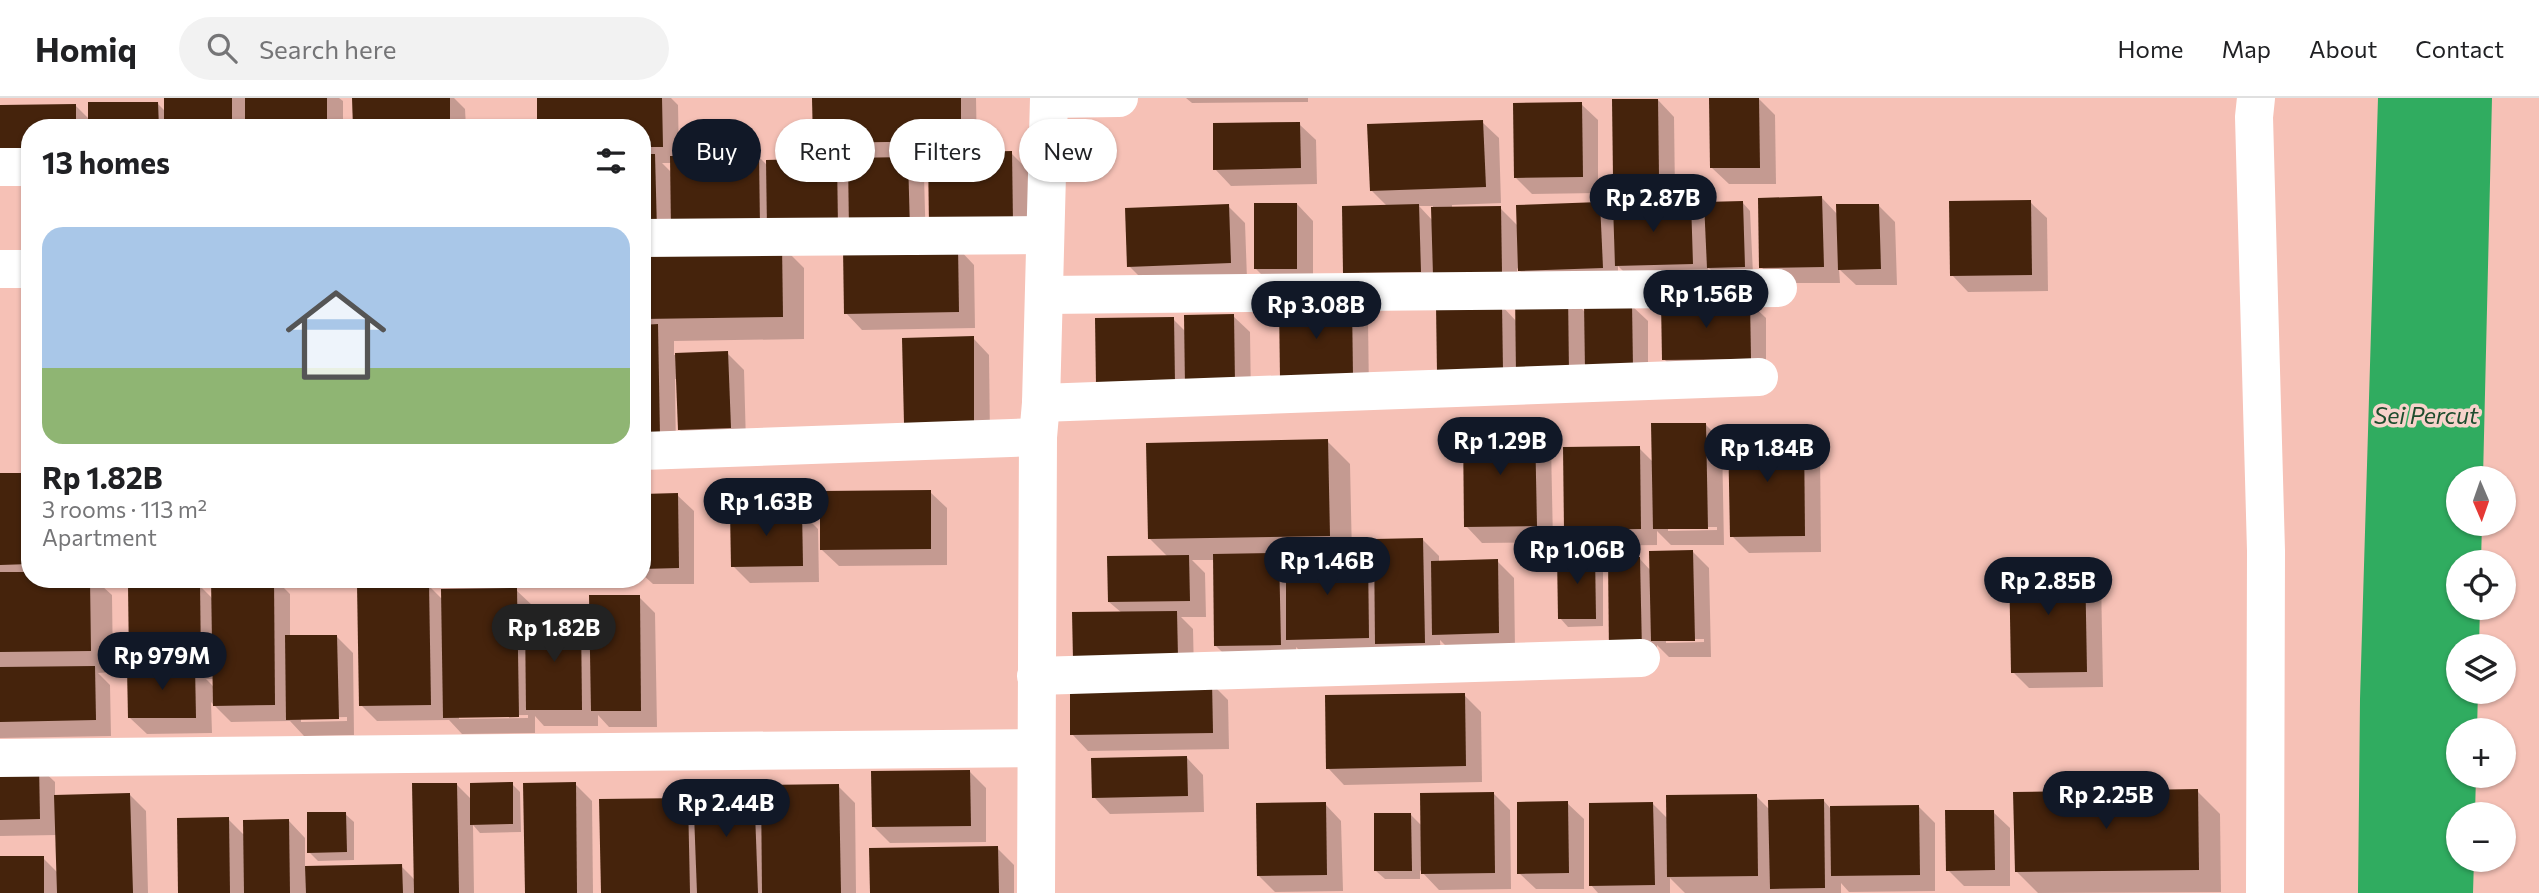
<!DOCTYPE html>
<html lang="en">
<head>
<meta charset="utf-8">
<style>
  body { margin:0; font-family:Commissioner,sans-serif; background:#f2f2f2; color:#202124; height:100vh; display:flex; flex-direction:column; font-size:26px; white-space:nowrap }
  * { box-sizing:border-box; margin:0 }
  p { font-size:23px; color:#757577 }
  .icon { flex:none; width:38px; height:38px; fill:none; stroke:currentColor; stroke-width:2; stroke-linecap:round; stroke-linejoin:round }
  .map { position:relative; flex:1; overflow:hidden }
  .drawer { position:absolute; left:21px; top:21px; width:630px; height:469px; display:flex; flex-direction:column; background:#fff; border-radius:28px; box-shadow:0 2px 5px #0004 }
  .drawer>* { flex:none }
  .hud { position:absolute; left:672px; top:21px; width:665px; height:63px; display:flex; gap:14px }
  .needle { width:46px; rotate:178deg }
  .buttons { position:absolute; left:2446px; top:368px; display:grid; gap:14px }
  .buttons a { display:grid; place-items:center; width:70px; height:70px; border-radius:50%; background:#fff; box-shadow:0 2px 5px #0004; font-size:35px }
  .price { position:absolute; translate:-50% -60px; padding:0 16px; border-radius:24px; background:#111827; color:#fff; font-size:23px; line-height:46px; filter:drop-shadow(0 2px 4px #0008) }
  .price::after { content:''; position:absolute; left:50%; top:42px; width:21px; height:16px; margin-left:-10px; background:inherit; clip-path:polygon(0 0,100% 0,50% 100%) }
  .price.selected { background:#222; color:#fff }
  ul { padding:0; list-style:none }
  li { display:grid; align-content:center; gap:14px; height:371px; padding:0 21px }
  li span { display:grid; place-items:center; height:217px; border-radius:21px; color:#555 }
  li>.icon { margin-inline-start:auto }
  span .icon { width:126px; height:126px; fill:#fffc; stroke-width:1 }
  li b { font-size:30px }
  h2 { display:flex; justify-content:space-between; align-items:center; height:84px; padding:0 21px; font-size:30px }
  .tag { padding:0 24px; border-radius:32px; background:#fff; box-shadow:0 2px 5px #0004; font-size:24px; line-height:63px }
  .tag.selected { background:#111827; color:#fff }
  header { display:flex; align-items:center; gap:42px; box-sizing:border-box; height:98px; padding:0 35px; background:#fff; border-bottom:2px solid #e0e0e0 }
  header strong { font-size:33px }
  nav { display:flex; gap:38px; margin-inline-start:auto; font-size:24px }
  .search { width:490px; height:63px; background:#f2f2f2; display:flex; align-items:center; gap:18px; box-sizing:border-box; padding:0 24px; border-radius:38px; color:#757577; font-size:26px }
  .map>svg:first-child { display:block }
  .water { fill:#30ac60 }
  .shadow { fill:#0003; fill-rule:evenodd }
  .building { fill:#45230c }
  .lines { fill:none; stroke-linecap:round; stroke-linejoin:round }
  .minor { stroke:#fff; stroke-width:38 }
  .labels { text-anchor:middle; stroke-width:7; stroke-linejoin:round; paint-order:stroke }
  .water-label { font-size:23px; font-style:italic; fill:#1e4d2e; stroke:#f7d3cb }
</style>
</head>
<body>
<header>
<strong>Homiq</strong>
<div class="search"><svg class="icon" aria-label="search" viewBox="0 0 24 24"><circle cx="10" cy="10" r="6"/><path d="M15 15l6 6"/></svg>Search here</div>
<nav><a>Home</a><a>Map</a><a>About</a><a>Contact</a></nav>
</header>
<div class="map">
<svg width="2539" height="795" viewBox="0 0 2539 795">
  <rect width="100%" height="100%" fill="#f6c1b6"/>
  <path class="water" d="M 2378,0 L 2492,0 L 2483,380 L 2459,380 L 2459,425 L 2482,425 L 2481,464 L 2459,464 L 2459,509 L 2480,509 L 2479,548 L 2459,548 L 2459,593 L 2478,593 L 2477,632 L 2459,632 L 2459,677 L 2476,677 L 2475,716 L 2459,716 L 2459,761 L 2474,761 L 2473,795 L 2358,795 L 2360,601 Z"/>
  <g class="shadow">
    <path d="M 166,0 L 339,0 L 343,3 L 343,30 L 30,30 L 0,9 L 75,7 L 90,22 L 157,5 L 166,14 Z"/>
    <path d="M 354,0 L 454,0 L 465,11 L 466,30 L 354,30 Z"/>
    <path d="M 538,0 L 671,0 L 678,7 L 679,60 L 758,58 L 768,68 L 832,62 L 814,44 L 814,0 L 976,0 L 977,56 L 1011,55 L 1028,72 L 1029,142 L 930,60 L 907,60 L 924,77 L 926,150 L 958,150 L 974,167 L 975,230 L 862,232 L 846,215 L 845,152 L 781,147 L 804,170 L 804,241 L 674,243 L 674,257 L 727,255 L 744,272 L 746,346 L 696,348 L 680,332 L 678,281 L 675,281 L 676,355 L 642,355 L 642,30 ZM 835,61 L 850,61 L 850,76 ZM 662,65 L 672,65 L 672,75 Z"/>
    <path d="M 1186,0 L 1308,0 L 1308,4 L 1192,5 Z"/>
    <path d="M 1758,0 L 1775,17 L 1776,86 L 1729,86 L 1712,70 Z"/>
    <path d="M 1658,2 L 1674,19 L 1675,95 L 1631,96 L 1615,79 Z"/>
    <path d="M 1581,6 L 1598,22 L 1598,95 L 1532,96 L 1516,80 Z"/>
    <path d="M 1482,24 L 1499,40 L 1501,105 L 1452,107 L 1452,110 L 1500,110 L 1518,128 L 1600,106 L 1616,122 L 1690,105 L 1707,121 L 1742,104 L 1750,113 L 1753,176 L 1717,178 L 1708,169 L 1709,181 L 1634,184 L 1618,168 L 1618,186 L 1536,189 L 1517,170 L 1518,191 L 1361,190 L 1387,108 L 1372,93 ZM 1419,108 L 1433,108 L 1433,123 Z"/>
    <path d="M 1299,26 L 1316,42 L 1317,86 L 1231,88 L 1215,71 Z"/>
    <path d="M 1822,100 L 1838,117 L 1879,108 L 1895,124 L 1897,187 L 1856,187 L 1839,171 L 1840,185 L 1778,185 L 1761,169 Z"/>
    <path d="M 2030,104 L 2047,120 L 2048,193 L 1968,194 L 1952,177 Z"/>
    <path d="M 1297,106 L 1313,123 L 1313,187 L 1272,187 L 1256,171 Z"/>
    <path d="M 1228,108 L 1245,125 L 1247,181 L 1145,184 L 1129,168 Z"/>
    <path d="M 1567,196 L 1586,215 L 1631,207 L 1648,223 L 1648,287 L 1455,291 L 1502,208 L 1517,224 Z"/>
    <path d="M 1749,204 L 1766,220 L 1766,277 L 1680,278 L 1664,261 Z"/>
    <path d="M 1351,206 L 1368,222 L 1369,296 L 1298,297 Z"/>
    <path d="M 1233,218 L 1250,234 L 1251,302 L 1114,302 L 1173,221 L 1186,234 Z"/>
    <path d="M 973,240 L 989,257 L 990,340 L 922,342 Z"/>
    <path d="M 1706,327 L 1722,343 L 1724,447 L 1671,447 L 1657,433 L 1657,447 L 1582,448 L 1566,431 L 1639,350 L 1653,364 ZM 1668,429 L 1717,429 L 1717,432 L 1668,433 Z"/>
    <path d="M 1535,330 L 1551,347 L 1553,444 L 1482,445 L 1466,428 Z"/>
    <path d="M 1803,335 L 1820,351 L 1821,454 L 1749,455 L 1732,438 Z"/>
    <path d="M 1327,343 L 1350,366 L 1352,458 L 1367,458 L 1376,467 L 1423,442 L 1439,458 L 1439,464 L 1497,463 L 1514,480 L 1515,551 L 1451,553 L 1440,542 L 1441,561 L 1305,558 L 1296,549 L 1297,563 L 1232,564 L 1216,548 L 1215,462 L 1192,462 L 1205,475 L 1206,519 L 1181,519 L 1193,531 L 1194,576 L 1109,504 L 1168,459 L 1149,440 Z"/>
    <path d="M 0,377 L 30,377 L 30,481 L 129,481 L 130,488 L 199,487 L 213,501 L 212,481 L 275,481 L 290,496 L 290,539 L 337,539 L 353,555 L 354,637 L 304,638 L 290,623 L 231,624 L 211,604 L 212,635 L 147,636 L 130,620 L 136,571 L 131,566 L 129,487 L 102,488 L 112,497 L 113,574 L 98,575 L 110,587 L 111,638 L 0,640 ZM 206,581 L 214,581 L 214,589 ZM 347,619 L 347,623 L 301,624 L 301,620 Z"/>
    <path d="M 930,394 L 947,410 L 947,467 L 839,468 L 822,452 Z"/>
    <path d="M 677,397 L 694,413 L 694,486 L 653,486 L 642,476 L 642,398 Z"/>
    <path d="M 801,414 L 818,431 L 819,484 L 750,485 L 733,468 Z"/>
    <path d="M 1693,454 L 1709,470 L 1711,559 L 1669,559 L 1657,547 L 1657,570 L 1627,571 L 1639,460 L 1651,473 ZM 1666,541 L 1704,541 L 1704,544 L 1666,545 Z"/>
    <path d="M 1594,457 L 1603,466 L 1603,528 L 1568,529 L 1560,520 Z"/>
    <path d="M 2085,464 L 2101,480 L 2103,589 L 2029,590 L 2013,574 Z"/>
    <path d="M 505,481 L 562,481 L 563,483 L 508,484 Z"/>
    <path d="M 573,481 L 631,481 L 631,488 L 580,488 Z"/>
    <path d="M 428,487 L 443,502 L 516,492 L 533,508 L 533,521 L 581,520 L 592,531 L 639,499 L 655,515 L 657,629 L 609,629 L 598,617 L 598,628 L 544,628 L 535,618 L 535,635 L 462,636 L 449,622 L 377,623 L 361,607 ZM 528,617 L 528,620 L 459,621 L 459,618 Z"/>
    <path d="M 1211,585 L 1228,602 L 1229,651 L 1088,653 L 1072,636 Z"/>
    <path d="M 1464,597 L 1481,614 L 1482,684 L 1344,687 L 1328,670 Z"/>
    <path d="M 1187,660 L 1203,677 L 1204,714 L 1110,716 L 1094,699 Z"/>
    <path d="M 0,668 L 38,668 L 55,684 L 55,699 L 130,697 L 146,713 L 148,795 L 0,795 L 0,760 L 43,760 L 58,775 L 57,737 L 0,738 Z"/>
    <path d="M 970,674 L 986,690 L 986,744 L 890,745 L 873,728 Z"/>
    <path d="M 456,686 L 472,702 L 512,686 L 520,694 L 521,734 L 480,735 L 473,727 L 474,795 L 180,795 L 228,721 L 245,738 L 289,723 L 305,740 L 305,770 L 401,768 L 415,782 Z"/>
    <path d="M 575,686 L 592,703 L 593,795 L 526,795 Z"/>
    <path d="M 838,688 L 855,705 L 856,795 L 602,795 L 688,702 L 695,710 L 753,689 L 763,698 Z"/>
    <path d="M 2197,693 L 2220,716 L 2221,794 L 2038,795 L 2016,773 Z"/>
    <path d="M 1493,695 L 1510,712 L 1511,791 L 1439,792 L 1420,772 L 1420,781 L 1385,781 L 1376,773 L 1411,717 L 1422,728 Z"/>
    <path d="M 1756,698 L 1770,712 L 1824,703 L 1830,710 L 1918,708 L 1935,725 L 1935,793 L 1849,794 L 1841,785 L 1841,795 L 1685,795 L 1670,780 L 1670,795 L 1598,795 L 1591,787 L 1653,706 L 1668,721 Z"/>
    <path d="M 1567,705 L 1584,721 L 1584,791 L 1536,791 L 1519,775 Z"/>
    <path d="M 1325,706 L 1341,723 L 1343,793 L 1275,794 L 1259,778 Z"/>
    <path d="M 1993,714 L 2010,730 L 2010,788 L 1964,788 L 1948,772 Z"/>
    <path d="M 345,716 L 354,724 L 354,762 L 318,763 L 309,754 Z"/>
    <path d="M 997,750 L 1014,767 L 1014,795 L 871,795 Z"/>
  </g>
  <g class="building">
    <rect x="164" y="0" width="68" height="30"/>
    <rect x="245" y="0" width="82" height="30"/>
    <path d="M 352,0 L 450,0 L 450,30 L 353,30 Z"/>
    <path d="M 537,0 L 662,0 L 663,49 L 642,49 L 642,30 L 537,30 Z"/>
    <path d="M 812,0 L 961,0 L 961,43 L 813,45 Z"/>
    <path d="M 1709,0 L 1759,0 L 1760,70 L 1710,70 Z"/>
    <path d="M 1612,1 L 1658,1 L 1659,79 L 1613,80 Z"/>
    <path d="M 88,4 L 158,4 L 159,30 L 88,30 Z"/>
    <path d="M 1582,4 L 1583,79 L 1514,80 L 1513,5 Z"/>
    <path d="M 76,6 L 76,30 L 30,30 L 30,58 L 0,59 L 0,7 Z"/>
    <path d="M 1483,22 L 1486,89 L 1370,93 L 1367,26 Z"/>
    <path d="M 1300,24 L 1301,70 L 1213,72 L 1213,25 Z"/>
    <path d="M 1012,53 L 1013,126 L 929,128 L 928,55 Z"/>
    <path d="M 642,56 L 655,56 L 657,133 L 642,133 Z"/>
    <path d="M 759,57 L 760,130 L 671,131 L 670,58 Z"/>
    <path d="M 908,59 L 910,133 L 849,134 L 848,60 Z"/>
    <path d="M 837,60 L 838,130 L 767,131 L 766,62 Z"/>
    <path d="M 1822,98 L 1824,169 L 1759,170 L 1758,100 Z"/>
    <path d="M 2031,102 L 2032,177 L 1950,178 L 1949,103 Z"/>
    <path d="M 1691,103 L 1693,166 L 1615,168 L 1613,106 Z"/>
    <path d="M 1743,103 L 1745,169 L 1707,170 L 1704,104 Z"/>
    <path d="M 1600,104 L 1603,170 L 1518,173 L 1516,107 Z"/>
    <rect x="1254" y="105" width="43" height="66"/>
    <path d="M 1229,106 L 1231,165 L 1127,169 L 1125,110 Z"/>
    <path d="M 1419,106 L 1421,174 L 1343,175 L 1342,108 Z"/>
    <path d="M 1836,106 L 1879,106 L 1881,171 L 1838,172 Z"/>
    <path d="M 1501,108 L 1502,175 L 1433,177 L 1431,109 Z"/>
    <path d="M 782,146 L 783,219 L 642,221 L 642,148 Z"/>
    <path d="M 958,148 L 959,214 L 844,216 L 843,150 Z"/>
    <path d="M 1515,195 L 1568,195 L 1569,276 L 1516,276 Z"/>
    <path d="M 1750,202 L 1751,261 L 1662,262 L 1661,203 Z"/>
    <path d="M 1352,204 L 1353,280 L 1280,281 L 1279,205 Z"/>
    <path d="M 1584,205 L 1632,205 L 1633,271 L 1585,272 Z"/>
    <path d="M 1502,206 L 1503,274 L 1437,275 L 1436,207 Z"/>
    <path d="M 1234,216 L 1235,287 L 1185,288 L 1184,217 Z"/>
    <path d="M 1174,219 L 1175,286 L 1096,287 L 1095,220 Z"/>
    <path d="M 658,226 L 660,339 L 642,339 L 642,227 Z"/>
    <path d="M 974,238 L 974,324 L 904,326 L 902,240 Z"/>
    <path d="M 728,253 L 731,330 L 678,332 L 675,255 Z"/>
    <path d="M 1651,325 L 1706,325 L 1708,431 L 1653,431 Z"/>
    <path d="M 1535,329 L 1537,428 L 1464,429 L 1463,330 Z"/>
    <path d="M 1804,333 L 1805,438 L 1730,439 L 1728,334 Z"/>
    <path d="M 1328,341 L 1330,438 L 1148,441 L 1146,345 Z"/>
    <path d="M 1640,348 L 1641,431 L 1564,432 L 1563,349 Z"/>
    <path d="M 0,375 L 30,375 L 30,466 L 0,467 Z"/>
    <path d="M 931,392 L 931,451 L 820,452 L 820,393 Z"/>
    <path d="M 678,395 L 679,470 L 642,471 L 642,396 Z"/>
    <path d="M 802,412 L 803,468 L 731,469 L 730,413 Z"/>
    <path d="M 1423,440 L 1425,545 L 1375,546 L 1374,441 Z"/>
    <path d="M 1693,452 L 1695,543 L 1651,543 L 1649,453 Z"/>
    <path d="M 1279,455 L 1281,547 L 1214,548 L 1213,456 Z"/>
    <path d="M 1595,455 L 1596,521 L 1558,521 L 1557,456 Z"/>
    <path d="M 1368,456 L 1369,540 L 1286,542 L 1286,457 Z"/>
    <path d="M 1189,457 L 1190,503 L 1108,504 L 1107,458 Z"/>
    <path d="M 1640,459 L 1642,554 L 1609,555 L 1608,460 Z"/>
    <path d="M 1498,461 L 1499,535 L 1432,537 L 1431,463 Z"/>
    <path d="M 2085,462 L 2087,574 L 2011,575 L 2009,464 Z"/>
    <path d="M 0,474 L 30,474 L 30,481 L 90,481 L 91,553 L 0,554 Z"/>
    <path d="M 211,481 L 274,481 L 275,607 L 213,608 Z"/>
    <path d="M 200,485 L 201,565 L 129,566 L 128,486 Z"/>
    <path d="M 429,485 L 431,607 L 359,608 L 357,486 Z"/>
    <path d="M 517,490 L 519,619 L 443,620 L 441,491 Z"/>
    <path d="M 589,497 L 640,497 L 641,613 L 591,613 Z"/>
    <path d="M 1177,513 L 1178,560 L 1073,562 L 1072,514 Z"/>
    <path d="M 525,519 L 581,519 L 582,612 L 526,612 Z"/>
    <path d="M 285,537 L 337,537 L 339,621 L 286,622 Z"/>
    <path d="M 95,568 L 96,622 L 0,624 L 0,569 Z"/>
    <path d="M 195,568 L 196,620 L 128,620 L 127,570 Z"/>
    <path d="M 1212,583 L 1213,635 L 1070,637 L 1070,586 Z"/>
    <path d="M 1465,595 L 1466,668 L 1326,671 L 1325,597 Z"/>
    <path d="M 1187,658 L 1188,698 L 1092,700 L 1091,660 Z"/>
    <path d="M 0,666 L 39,666 L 40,721 L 0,722 Z"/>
    <path d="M 970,672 L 971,728 L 872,729 L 871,673 Z"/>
    <path d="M 513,684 L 513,726 L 470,727 L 470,685 Z"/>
    <path d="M 576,684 L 577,795 L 525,795 L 523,685 Z"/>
    <path d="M 412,685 L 457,685 L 459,795 L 414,795 Z"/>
    <path d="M 839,686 L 841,795 L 762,795 L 761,687 Z"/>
    <path d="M 754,687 L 758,795 L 697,795 L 693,689 Z"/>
    <path d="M 2198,691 L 2199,772 L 2015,774 L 2013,694 Z"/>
    <path d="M 1494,694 L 1495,775 L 1421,776 L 1420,695 Z"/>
    <path d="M 130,695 L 133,795 L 57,795 L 54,697 Z"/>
    <path d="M 1757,696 L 1758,778 L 1667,779 L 1666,697 Z"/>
    <path d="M 688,700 L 690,795 L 601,795 L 599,701 Z"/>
    <path d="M 1824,701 L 1825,790 L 1770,791 L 1768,702 Z"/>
    <path d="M 1568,703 L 1569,775 L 1517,776 L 1517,704 Z"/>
    <path d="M 1326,704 L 1327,777 L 1257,778 L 1256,705 Z"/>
    <path d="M 1653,704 L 1655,787 L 1589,788 L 1589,705 Z"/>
    <path d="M 1919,707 L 1920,777 L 1831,778 L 1830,708 Z"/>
    <path d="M 1945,712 L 1994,712 L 1995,772 L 1946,773 Z"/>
    <path d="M 307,714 L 346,714 L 347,754 L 307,755 Z"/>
    <path d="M 1374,715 L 1411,715 L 1412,773 L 1374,773 Z"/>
    <path d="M 229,719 L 230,795 L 178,795 L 177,720 Z"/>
    <path d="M 289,721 L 290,795 L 244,795 L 243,722 Z"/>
    <path d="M 998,748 L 999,795 L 870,795 L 869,750 Z"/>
    <rect x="0" y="758" width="44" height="37"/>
    <path d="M 402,766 L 403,795 L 306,795 L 305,768 Z"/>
  </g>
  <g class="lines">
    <g class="minor">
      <path d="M 2256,0 L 2254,19 L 2266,453 L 2265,795"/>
      <path d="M 1049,1 L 1119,0"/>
      <path d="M 0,69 L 30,69"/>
      <path d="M 642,140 L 1045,137"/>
      <path d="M 0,171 L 30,171"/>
      <path d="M 1044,197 L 1778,190"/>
      <path d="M 1041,305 L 1759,279"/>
      <path d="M 642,353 L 1038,339"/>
      <path d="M 1036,578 L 1641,560"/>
      <path d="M 0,660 L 1036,650"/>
      <path d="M 1036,795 L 1038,339 L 1041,305 L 1049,0"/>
    </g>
  </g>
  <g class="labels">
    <g class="water-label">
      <text x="2426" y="326">Sei Percut</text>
    </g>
  </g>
</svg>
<div class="buttons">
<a><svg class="needle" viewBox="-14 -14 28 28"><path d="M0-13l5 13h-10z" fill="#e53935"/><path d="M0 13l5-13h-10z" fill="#757577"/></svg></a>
<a><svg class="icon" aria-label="locate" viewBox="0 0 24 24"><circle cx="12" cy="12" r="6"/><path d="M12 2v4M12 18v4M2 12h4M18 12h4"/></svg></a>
<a><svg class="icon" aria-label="layers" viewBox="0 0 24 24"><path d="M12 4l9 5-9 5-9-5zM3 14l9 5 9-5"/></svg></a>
<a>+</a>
<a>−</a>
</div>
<b class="price" style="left:1653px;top:136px">Rp 2.87B</b>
<b class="price" style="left:1706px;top:232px">Rp 1.56B</b>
<b class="price" style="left:1316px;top:243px">Rp 3.08B</b>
<b class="price" style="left:1500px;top:379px">Rp 1.29B</b>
<b class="price" style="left:1767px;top:386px">Rp 1.84B</b>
<b class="price" style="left:766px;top:440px">Rp 1.63B</b>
<b class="price" style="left:1577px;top:488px">Rp 1.06B</b>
<b class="price" style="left:1327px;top:499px">Rp 1.46B</b>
<b class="price" style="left:2048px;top:519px">Rp 2.85B</b>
<b class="price selected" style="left:554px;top:566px">Rp 1.82B</b>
<b class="price" style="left:162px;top:594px">Rp 979M</b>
<b class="price" style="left:2106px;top:733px">Rp 2.25B</b>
<b class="price" style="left:726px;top:741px">Rp 2.44B</b>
<div class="hud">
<a class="tag selected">Buy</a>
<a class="tag">Rent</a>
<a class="tag">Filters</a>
<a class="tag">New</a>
</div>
<section class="drawer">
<h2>13 homes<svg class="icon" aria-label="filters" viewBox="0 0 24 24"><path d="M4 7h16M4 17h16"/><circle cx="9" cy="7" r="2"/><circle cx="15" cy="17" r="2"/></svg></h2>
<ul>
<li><span style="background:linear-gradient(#a9c7e8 65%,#8fb573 0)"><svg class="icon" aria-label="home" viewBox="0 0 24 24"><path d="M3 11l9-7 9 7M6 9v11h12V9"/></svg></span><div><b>Rp 1.82B</b><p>3 rooms · 113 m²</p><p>Apartment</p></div></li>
</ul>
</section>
</div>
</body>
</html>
